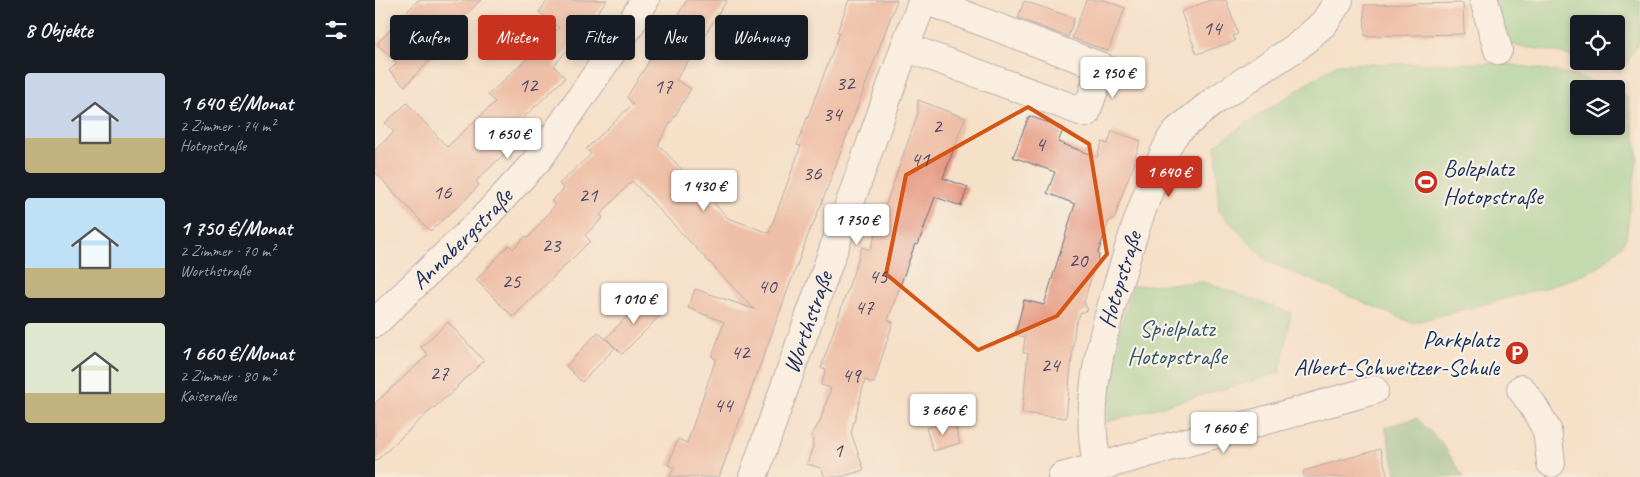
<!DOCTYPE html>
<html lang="de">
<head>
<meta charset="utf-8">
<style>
  body { margin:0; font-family:Caveat,sans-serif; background:#242831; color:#f1f3f6; height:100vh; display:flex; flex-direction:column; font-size:19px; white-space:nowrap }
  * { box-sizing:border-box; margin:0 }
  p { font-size:16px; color:#9ea1a6 }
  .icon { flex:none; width:28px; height:28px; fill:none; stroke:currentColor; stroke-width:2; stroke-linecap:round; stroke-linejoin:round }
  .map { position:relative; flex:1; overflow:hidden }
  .drawer { display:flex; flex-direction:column; background:#171b24; width:375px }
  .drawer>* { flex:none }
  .guide { position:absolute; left:15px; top:15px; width:475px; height:45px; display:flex; gap:10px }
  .buttons { position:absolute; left:1195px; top:15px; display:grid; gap:10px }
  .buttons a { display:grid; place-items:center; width:55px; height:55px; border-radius:5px; background:#171b24; box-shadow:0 2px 8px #0003; font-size:25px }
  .price { position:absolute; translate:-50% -42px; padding:0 11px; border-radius:5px; background:#fff; color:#222; font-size:16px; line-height:32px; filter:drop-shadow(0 1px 2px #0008) }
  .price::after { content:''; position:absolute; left:50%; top:30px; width:15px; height:11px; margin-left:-8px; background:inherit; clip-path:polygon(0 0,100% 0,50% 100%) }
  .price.current { background:#c8321e; color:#fff }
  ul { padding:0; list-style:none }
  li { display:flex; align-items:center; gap:15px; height:125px; padding:0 25px }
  li span { display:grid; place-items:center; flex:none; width:140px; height:100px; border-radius:5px; color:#555 }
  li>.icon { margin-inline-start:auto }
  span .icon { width:60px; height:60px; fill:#fffc; stroke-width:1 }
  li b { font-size:21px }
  h2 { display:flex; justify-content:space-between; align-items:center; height:60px; padding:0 25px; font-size:21px }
  .chip { padding:0 18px; border-radius:5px; background:#171b24; box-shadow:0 2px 8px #0003; font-size:18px; line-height:45px }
  .chip.current { background:#c8321e; color:#fff }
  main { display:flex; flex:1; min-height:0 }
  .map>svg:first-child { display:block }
  .green { fill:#85d08e; stroke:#508076; fill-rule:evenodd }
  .forest { fill:#6cb279; stroke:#44706c }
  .building { fill:#e59780 }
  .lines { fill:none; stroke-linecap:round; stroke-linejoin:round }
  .minor-casing { stroke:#676d83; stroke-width:30 }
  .minor { stroke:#fff; stroke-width:28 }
  .marked { fill:none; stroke:#d45514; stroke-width:4; stroke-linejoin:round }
  .labels { text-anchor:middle; stroke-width:4.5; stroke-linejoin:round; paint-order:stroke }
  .number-label { font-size:21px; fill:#4e4966 }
  .poi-label { font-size:24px; fill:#1b2f5e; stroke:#f7f3e8; text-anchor:start }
  .street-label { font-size:24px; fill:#1b2f5e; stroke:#f7f3e8 }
  .park-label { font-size:24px; fill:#36576a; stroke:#f7f3e8 }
</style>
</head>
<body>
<main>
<section class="drawer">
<h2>8 Objekte<svg class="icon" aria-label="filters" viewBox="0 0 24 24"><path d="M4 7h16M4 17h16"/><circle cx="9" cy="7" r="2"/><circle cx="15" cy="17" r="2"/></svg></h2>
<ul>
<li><span style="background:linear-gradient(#c9d6e8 65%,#c2b280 0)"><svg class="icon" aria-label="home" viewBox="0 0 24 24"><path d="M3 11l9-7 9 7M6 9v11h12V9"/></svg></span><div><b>1 640 €/Monat</b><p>2 Zimmer · 74 m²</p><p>Hotopstraße</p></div></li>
<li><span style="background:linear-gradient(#bfe0f5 70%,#c2b280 0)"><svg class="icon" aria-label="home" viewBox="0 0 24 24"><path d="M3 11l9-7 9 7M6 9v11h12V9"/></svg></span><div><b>1 750 €/Monat</b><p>2 Zimmer · 70 m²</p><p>Worthstraße</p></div></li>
<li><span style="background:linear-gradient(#dfe7d0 70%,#c2b280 0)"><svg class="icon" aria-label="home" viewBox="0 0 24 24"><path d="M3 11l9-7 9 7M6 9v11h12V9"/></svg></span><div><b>1 660 €/Monat</b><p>2 Zimmer · 80 m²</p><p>Kaiserallee</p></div></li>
</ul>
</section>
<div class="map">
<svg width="1265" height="477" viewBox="0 0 1265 477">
  <rect width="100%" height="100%" fill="#f7f3e8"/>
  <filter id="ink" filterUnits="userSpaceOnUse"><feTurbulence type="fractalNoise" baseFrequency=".02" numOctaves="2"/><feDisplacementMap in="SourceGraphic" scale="10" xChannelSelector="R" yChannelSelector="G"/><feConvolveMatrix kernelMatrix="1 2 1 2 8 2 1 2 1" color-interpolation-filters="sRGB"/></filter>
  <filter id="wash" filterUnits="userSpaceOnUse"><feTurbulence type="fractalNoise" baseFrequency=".0096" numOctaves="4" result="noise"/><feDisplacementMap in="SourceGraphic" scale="20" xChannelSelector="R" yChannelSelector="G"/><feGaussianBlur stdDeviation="1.12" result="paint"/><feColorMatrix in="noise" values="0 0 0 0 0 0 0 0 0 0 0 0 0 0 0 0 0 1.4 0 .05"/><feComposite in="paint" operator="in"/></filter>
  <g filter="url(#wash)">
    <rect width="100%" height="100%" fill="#f5e0c8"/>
    <g class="green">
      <path d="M 1120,0 L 1265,0 L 1265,40 L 1246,72 L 1212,61 L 1241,61 L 1241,24 L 1204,24 L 1204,59 L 1186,53 L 1133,44 Z"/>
      <path d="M 1123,63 L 1180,71 L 1242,89 L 1252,98 L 1263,153 L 1251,237 L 1246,246 L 1224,267 L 1198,278 L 1173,287 L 1037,323 L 892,261 L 844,211 L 841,144 L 962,64 ZM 1204,89 L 1241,89 L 1241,126 L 1204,126 Z"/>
      <path d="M 829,282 L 916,313 L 905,373 L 732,422 L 741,343 L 757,286 Z"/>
    </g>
    <path class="forest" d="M 1042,418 L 1067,443 L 1089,477 L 1022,477 L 1010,427 Z"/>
    <g id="blocks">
      <g class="building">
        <path d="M 43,0 L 106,0 L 76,29 L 80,33 L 73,42 L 30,86 L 14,71 L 22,63 L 2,44 Z"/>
        <path d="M 173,0 L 232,0 L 179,66 L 190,78 L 141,125 L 150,134 L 101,181 L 104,185 L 90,200 L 55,231 L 0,172 L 0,150 L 19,132 L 10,123 L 32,103 L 72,147 L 120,102 L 113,95 L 184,28 L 164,12 Z"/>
        <path d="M 312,0 L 352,0 L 301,80 L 316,89 L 283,144 L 353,218 L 394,233 L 426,146 L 422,145 L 465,32 L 462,32 L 474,0 L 522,0 L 450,194 L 437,228 L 436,227 L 344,477 L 295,477 L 299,467 L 293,465 L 303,439 L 312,443 L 341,359 L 337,357 L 349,322 L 313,308 L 320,289 L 379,309 L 257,181 L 225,215 L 228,218 L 210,235 L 215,241 L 138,317 L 101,280 L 134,245 L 138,249 L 151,236 L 153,238 L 180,205 L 176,201 L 189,189 L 184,184 L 216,154 L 211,149 L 258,104 L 252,97 Z"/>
        <path d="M 711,0 L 729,0 L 750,8 L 733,51 L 697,38 Z"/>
        <path d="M 835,0 L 851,0 L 863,34 L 858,36 L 860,41 L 822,54 L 806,12 Z"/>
        <path d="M 649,1 L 699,18 L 693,37 L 643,18 Z"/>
        <path d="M 1088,3 L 1089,34 L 990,36 L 989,5 Z"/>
        <path d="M 543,100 L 590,118 L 568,178 L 593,187 L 586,206 L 560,197 L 543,245 L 540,244 L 513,320 L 518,322 L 499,383 L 490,380 L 476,433 L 489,470 L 465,477 L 450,477 L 446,468 L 432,464 L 438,446 L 437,434 L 445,422 L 456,388 L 446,385 L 451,369 L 446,368 L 487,247 L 495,250 L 543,113 Z"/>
        <path d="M 654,116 L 689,128 L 683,142 L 722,157 L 727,142 L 733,144 L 737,131 L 766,141 L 759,159 L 760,162 L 749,189 L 740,217 L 734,221 L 723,253 L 724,256 L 722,264 L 720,265 L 709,302 L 713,310 L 705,313 L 700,326 L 691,418 L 647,413 L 653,353 L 648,353 L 650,337 L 640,335 L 649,300 L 669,305 L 700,204 L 672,193 L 680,172 L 638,157 Z"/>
        <path d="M 271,297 L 288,313 L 247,354 L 231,338 Z"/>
        <path d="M 73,322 L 109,361 L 82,386 L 83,387 L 47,418 L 0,462 L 0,403 L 53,355 L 46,347 Z"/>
        <path d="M 223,332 L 240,348 L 207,382 L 191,366 Z"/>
        <path d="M 578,420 L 585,443 L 558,451 L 551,428 Z"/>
        <path d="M 1005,449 L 1013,477 L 929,477 L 928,471 Z"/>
      </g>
    </g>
  </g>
  <g filter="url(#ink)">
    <use href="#blocks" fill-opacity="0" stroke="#676d83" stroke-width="1"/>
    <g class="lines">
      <g class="minor-casing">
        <g id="minor">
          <path d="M 1109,0 L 1123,50"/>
          <path d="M 530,47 L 711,113 L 727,67 L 550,0"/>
          <path id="s1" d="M 0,323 L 108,219 L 165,157 L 254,27 L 270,0"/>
          <path d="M 1146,389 L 1157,404 L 1172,430 L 1176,463"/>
          <path id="s2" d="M 723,467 C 707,405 729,327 748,268 C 761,224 776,180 796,139 L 802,131 L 839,101 L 923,46 L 949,23 L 964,0"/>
          <path id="s3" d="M 378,477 L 530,47 L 548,0"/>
          <path d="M 687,477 L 999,390"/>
        </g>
      </g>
      <use href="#minor" class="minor"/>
    </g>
  </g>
  <path d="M0 0H1265V477H0ZM 653,107 L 714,144 L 732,254 L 682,316 L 603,350 L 511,274 L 531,175 Z" fill="#f5e0c8" fill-opacity=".55" fill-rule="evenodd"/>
  <path class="marked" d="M 653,107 L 714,144 L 732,254 L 682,316 L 603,350 L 511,274 L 531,175 Z"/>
  <defs>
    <g id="stadium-disc" transform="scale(1.25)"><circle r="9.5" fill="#c8321e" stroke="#f7f3e8"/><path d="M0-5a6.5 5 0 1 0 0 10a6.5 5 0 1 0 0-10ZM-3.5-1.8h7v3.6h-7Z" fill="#fff"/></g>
    <g id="parking-disc" transform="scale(1.25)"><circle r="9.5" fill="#c8321e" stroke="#f7f3e8"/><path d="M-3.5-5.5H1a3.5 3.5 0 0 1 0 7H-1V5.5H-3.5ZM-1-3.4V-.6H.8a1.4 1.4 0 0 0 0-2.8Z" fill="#fff"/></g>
  </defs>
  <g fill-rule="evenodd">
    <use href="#stadium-disc" x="1051" y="182"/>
    <use href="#parking-disc" x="1142" y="353"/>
  </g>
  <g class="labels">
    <g class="number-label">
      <text x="837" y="35">14</text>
      <text x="470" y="90">32</text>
      <text x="153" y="92">12</text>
      <text x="288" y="93">17</text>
      <text x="457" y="121">34</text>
      <text x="562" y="133">2</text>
      <text x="665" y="151">4</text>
      <text x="545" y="166">41</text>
      <text x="437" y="180">36</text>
      <text x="67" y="199">16</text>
      <text x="213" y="202">21</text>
      <text x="176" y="252">23</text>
      <text x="703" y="267">20</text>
      <text x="503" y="283">45</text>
      <text x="136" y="288">25</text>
      <text x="392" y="293">40</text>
      <text x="489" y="314">47</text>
      <text x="365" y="359">42</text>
      <text x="675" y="372">24</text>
      <text x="64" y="380">27</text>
      <text x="476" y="382">49</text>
      <text x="348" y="412">44</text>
      <text x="463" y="457">1</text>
    </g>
    <g class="poi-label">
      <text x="1068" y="176">Bolzplatz<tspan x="1068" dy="28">Hotopstraße</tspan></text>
      <text x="1124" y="347" text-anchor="end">Parkplatz<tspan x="1124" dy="28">Albert-Schweitzer-Schule</tspan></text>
    </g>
    <g class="street-label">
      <text dy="8" stroke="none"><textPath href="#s1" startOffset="121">Annabergstraße</textPath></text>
      <text dy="8" stroke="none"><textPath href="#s2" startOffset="191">Hotopstraße</textPath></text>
      <text dy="8" stroke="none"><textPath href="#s3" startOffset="164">Worthstraße</textPath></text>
    </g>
    <g class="park-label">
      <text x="802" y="336">Spielplatz<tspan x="802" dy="28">Hotopstraße</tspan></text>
    </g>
  </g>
</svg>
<div class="buttons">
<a><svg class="icon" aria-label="locate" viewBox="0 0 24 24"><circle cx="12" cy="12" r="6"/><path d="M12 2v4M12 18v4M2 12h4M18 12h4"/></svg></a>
<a><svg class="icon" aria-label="layers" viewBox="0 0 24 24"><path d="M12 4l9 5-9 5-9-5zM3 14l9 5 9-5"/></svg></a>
</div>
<b class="price" style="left:738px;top:99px">2 950 €</b>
<b class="price" style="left:133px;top:160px">1 650 €</b>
<b class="price current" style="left:794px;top:198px">1 640 €</b>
<b class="price" style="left:329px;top:212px">1 430 €</b>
<b class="price" style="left:482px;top:246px">1 750 €</b>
<b class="price" style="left:259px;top:325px">1 010 €</b>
<b class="price" style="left:568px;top:436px">3 660 €</b>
<b class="price" style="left:849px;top:454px">1 660 €</b>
<div class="guide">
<a class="chip">Kaufen</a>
<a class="chip current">Mieten</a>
<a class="chip">Filter</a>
<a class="chip">Neu</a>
<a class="chip">Wohnung</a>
</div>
</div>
</main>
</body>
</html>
